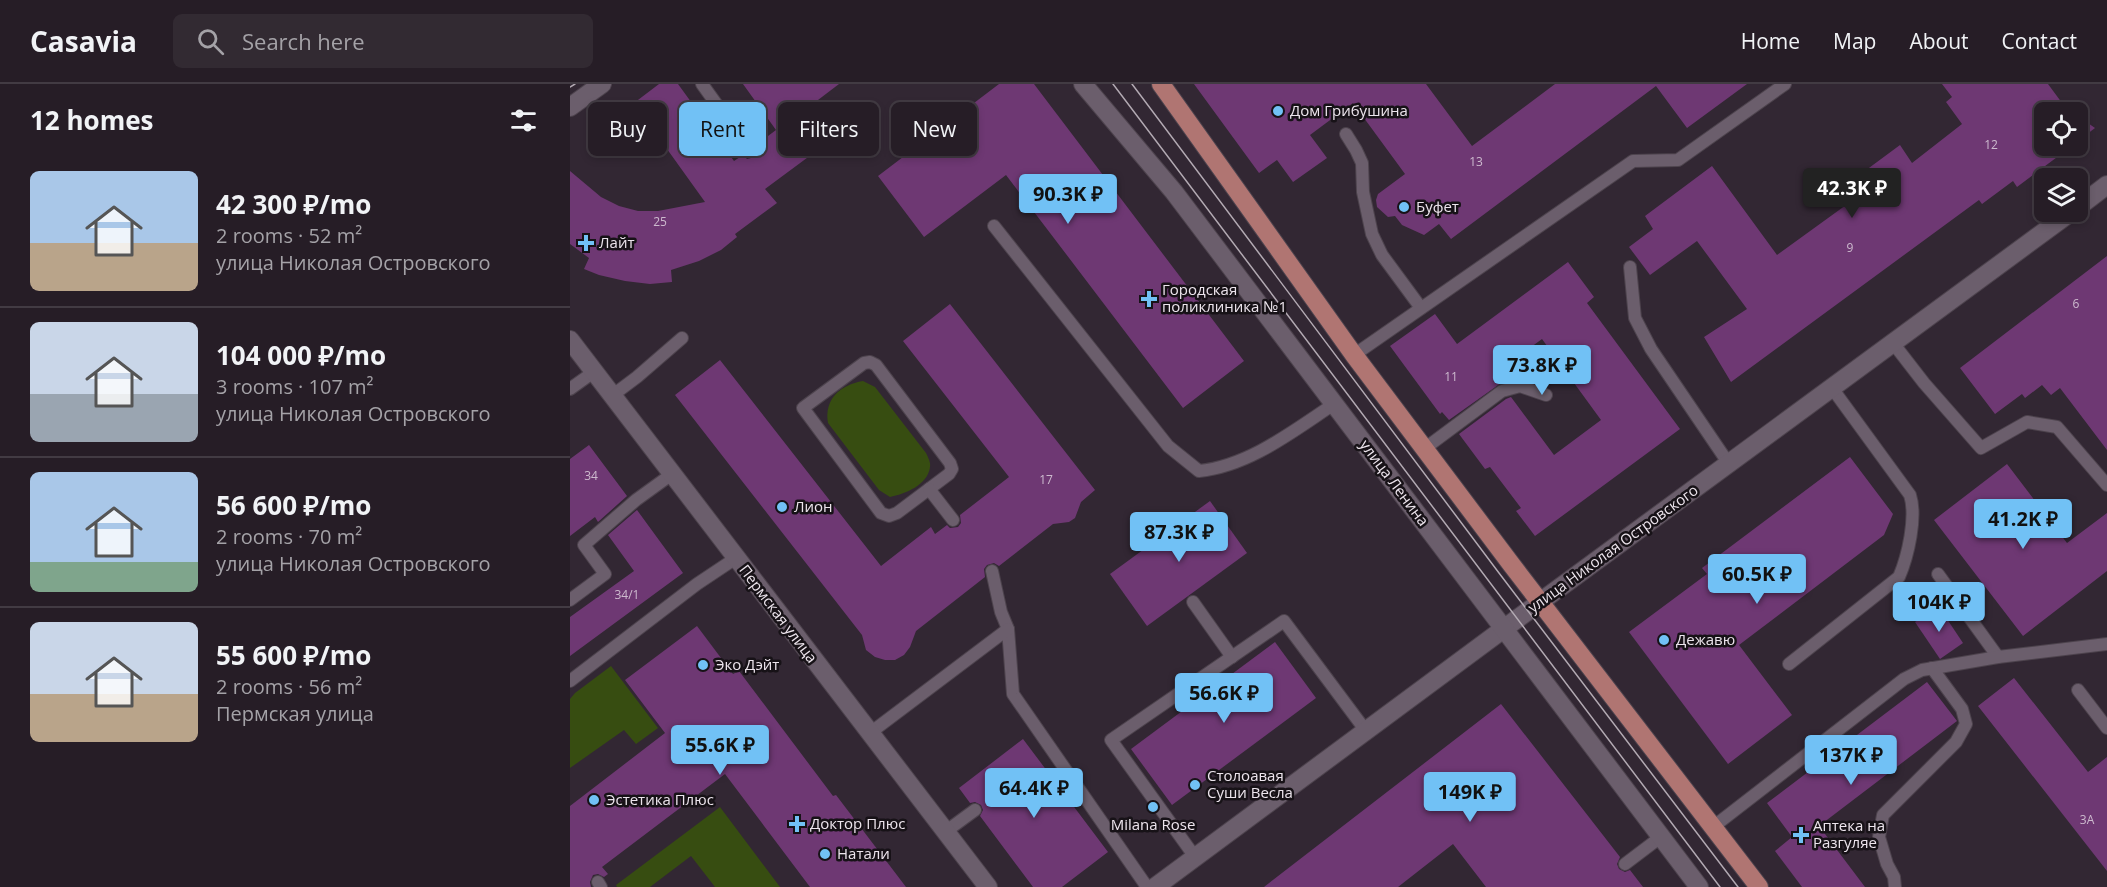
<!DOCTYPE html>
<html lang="en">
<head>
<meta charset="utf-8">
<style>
  body { margin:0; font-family:"Open Sans",sans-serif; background:#322a32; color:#f1f3f6; height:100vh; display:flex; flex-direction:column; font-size:22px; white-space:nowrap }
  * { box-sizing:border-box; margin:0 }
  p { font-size:20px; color:#a4a2a7 }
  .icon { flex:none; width:33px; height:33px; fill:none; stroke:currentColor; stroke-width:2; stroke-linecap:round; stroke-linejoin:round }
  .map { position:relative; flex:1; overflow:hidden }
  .side { display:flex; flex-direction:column; background:#261d26; width:570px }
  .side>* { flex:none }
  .guide { position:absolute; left:18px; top:18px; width:570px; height:54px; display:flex; gap:12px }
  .buttons { position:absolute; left:1464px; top:18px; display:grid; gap:12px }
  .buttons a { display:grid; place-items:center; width:54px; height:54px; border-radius:9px; background:#261d26; box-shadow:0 3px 9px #0003,0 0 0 2px #423b43; font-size:30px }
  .price { position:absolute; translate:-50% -51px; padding:0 14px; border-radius:6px; background:#71c1f5; color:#111; font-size:20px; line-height:39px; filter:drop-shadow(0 2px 3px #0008) }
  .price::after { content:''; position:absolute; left:50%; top:36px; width:18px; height:14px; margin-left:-9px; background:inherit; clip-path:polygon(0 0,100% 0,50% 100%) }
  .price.current { background:#222; color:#fff }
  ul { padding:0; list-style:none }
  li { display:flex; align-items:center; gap:18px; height:150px; padding:0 30px }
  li+li { border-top:2px solid #423b43 }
  li span { display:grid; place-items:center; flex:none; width:168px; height:120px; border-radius:9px; color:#555 }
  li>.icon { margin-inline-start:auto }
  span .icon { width:72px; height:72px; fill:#fffc; stroke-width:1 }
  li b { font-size:26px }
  h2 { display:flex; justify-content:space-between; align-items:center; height:72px; padding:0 30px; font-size:26px }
  .tag { padding:0 21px; border-radius:9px; background:#261d26; box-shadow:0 3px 9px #0003,0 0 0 2px #423b43; font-size:21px; line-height:54px }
  .tag.current { background:#71c1f5; color:#111 }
  header { display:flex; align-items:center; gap:36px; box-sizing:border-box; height:84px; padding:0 30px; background:#261d26; border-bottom:2px solid #423b43 }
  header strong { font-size:28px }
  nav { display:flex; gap:33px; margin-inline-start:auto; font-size:21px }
  .search { width:420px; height:54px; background:#322a32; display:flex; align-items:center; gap:15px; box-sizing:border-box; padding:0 21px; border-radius:9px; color:#a4a2a7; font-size:22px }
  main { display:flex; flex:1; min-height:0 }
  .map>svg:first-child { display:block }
  .green { fill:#374d11 }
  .building { fill:#6e3873 }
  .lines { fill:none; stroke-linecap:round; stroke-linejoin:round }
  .service-casing { stroke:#4d434d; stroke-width:14 }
  .minor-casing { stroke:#4d434d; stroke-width:20 }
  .tertiary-casing { stroke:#4d434d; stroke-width:20 }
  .secondary-casing { stroke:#4d434d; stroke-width:20 }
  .primary-casing { stroke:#4d434d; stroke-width:20 }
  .service { stroke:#6b5e6c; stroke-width:12 }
  .minor { stroke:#6b5e6c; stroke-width:18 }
  .tertiary { stroke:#6b5e6c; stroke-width:18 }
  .secondary { stroke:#6b5e6c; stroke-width:18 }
  .primary { stroke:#b07572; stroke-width:18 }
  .tram { stroke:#b3aab3; stroke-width:1.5 }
  .poi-dot { fill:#71c1f5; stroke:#171217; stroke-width:2 }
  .labels { text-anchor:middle; stroke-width:5; stroke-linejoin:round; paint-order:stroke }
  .number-label { font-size:12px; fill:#cdbace }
  .poi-label { font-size:15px; fill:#ede5ed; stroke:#171217; text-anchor:start }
  .street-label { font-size:15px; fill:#ede5ed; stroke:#171217 }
</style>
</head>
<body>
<header>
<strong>Casavia</strong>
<div class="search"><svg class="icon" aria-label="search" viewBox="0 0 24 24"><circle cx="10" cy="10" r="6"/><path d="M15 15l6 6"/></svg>Search here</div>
<nav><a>Home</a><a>Map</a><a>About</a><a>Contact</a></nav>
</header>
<main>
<section class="side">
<h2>12 homes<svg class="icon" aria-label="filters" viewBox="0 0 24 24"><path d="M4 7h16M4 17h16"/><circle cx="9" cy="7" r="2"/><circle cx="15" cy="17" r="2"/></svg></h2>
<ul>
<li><span style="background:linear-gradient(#a9c7e8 60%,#b9a48a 0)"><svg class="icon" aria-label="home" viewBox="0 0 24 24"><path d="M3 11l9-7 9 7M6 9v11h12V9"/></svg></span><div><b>42 300 ₽/mo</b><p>2 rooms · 52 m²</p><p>улица Николая Островского</p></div></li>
<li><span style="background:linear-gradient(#c9d6e8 60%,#9aa5b1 0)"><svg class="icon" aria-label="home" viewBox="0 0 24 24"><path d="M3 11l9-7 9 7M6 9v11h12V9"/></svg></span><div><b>104 000 ₽/mo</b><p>3 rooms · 107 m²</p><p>улица Николая Островского</p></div></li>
<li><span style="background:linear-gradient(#a9c7e8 75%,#7fa58c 0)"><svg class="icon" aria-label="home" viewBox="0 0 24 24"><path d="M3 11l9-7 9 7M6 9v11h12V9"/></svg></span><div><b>56 600 ₽/mo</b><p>2 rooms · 70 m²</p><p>улица Николая Островского</p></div></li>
<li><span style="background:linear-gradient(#c9d6e8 60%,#b9a48a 0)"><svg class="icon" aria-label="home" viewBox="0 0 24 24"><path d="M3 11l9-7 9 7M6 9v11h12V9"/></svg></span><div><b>55 600 ₽/mo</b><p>2 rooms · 56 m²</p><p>Пермская улица</p></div></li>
</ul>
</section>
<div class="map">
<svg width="1537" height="803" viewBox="0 0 1537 803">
  <rect width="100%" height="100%" fill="#322733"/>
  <g class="green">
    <path d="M 293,297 L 305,303 L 356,369 C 358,373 361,379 360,383 C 358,401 335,410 320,413 L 309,406 L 258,339 C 254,315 270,301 293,297 Z"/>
    <path d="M 41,582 L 88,644 L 66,660 L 54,646 L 0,684 L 0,615 L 5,609 Z"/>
    <path d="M 150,723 L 210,803 L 145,803 L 121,772 L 80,803 L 47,803 L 46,801 Z"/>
  </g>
  <g class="building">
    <path d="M 89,0 L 108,0 L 164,77 L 173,71 L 177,75 L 185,73 L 188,67 L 186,61 L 206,46 L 173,0 L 269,0 L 248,16 L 272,48 L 195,105 L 207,119 L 165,150 L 167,153 L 151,166 L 129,177 L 101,186 L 102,198 L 80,200 L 55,197 L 29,191 L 14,185 L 19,174 L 0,160 L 0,87 L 31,113 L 49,122 L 68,127 L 88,127 L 135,118 L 64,19 Z"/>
    <path d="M 429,0 L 464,0 L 674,277 L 613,324 L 436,91 L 354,153 L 308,92 Z"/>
    <path d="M 624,0 L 856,0 L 902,62 L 985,0 L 1177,0 L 1117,44 L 1086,2 L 881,155 L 869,140 L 854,151 L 832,141 L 825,132 L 818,133 L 807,123 L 806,116 L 808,110 L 835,90 L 783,19 L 740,51 L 757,74 L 723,98 L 707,76 L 689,89 Z"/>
    <path d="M 1372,0 L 1478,0 L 1495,23 L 1503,28 L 1474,28 L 1474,62 L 1502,62 L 1447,103 L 1443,97 L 1412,120 L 1409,116 L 1161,298 L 1134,253 L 1177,225 L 1127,157 L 1080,191 L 1059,163 L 1083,145 L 1075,132 L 1142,82 L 1207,171 L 1294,108 L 1284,95 L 1330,61 L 1342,79 L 1392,40 L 1376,18 L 1382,13 Z"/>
    <path d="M 1508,32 L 1525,44 L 1508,57 Z"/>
    <path d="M 1537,172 L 1537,366 L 1490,304 L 1481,311 L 1472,301 L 1455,314 L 1452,310 L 1425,330 L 1390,284 Z"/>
    <path d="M 998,178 L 1024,213 L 1017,219 L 1110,345 L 965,452 L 946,427 L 951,424 L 920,383 L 915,385 L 889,350 L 936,315 L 941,313 L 984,371 L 1031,336 L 972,255 L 924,290 L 931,299 L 879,336 L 872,328 L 870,330 L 820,262 L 865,230 L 887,260 Z"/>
    <path d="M 380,220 L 525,406 L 511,418 L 505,434 L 499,438 L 483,440 L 429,482 L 424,479 L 417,481 L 414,485 L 415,493 L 346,547 L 340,563 L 334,571 L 325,576 L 315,576 L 305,573 L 296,566 L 292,551 L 105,311 L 150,276 L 311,482 L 361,443 L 365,450 L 377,441 L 380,444 L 388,443 L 391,439 L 390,431 L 439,393 L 333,257 Z"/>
    <path d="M 19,361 L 57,412 L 28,438 L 25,433 L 0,452 L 0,375 Z"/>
    <path d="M 1280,373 L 1323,430 L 1314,451 L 1169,561 L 1222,631 L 1158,680 L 1059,548 L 1137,490 L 1132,484 Z"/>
    <path d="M 1437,380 L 1497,459 L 1537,429 L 1537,487 L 1453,552 L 1364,436 Z"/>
    <path d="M 640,417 L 677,469 L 577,542 L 540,490 Z"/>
    <path d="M 67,426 L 113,489 L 0,572 L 0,533 L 64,487 L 38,451 Z"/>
    <path d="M 1369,523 L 1393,559 L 1370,575 L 1345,538 Z"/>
    <path d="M 127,542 L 163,590 L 169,587 L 263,712 L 266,711 L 336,803 L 240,803 L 155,690 L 32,783 L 38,790 L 34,793 L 28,790 L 23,791 L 20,798 L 21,803 L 0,803 L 0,722 L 95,649 L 55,596 Z"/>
    <path d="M 705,558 L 746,614 L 602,721 L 561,665 Z"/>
    <path d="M 1444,594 L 1518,688 L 1537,673 L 1537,787 L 1408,622 Z"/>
    <path d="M 1357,598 L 1387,637 L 1249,742 L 1295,803 L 1232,803 L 1205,767 L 1222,753 L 1197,719 Z"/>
    <path d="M 931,620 L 1050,773 L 1047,780 L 1049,785 L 1055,788 L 1060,786 L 1073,803 L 916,803 L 883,760 L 828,803 L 694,803 Z"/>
    <path d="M 453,655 L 538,768 L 492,803 L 463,803 L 410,732 L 413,726 L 411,721 L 405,718 L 400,719 L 389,704 Z"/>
  </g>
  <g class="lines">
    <g class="service-casing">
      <g id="service">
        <path d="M 132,0 L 180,67"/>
        <path d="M 776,50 L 786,66 L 792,79 L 793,108 L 802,150 L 812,171 L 851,224"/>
        <path d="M 424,142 L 598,362 L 629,387 C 679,382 723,347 764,320"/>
        <path d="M 1060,183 L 1065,234 L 1081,265 L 1159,380"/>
        <path d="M 1323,259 L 1354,299 L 1411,364 L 1457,338 L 1487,343 L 1537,401"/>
        <path d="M 784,271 L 1063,77 L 1108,76 L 1215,0"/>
        <path d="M 300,278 L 306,281 L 380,379 L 382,385 L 379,390 L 327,429 L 319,432 L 311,429 L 233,324 L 294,279 Z"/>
        <path d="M 0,305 L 25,287"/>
        <path d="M 43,311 L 67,293 L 112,254"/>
        <path d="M 854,365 L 932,307 L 950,302 L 976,311"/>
        <path d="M 359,405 L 383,436"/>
        <path d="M 422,487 L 431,528 L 438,545 L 443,610 L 577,803"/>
        <path d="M 1368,490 L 1428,573"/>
        <path d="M 0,516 L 35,490 L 14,461 L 66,416 L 102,390"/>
        <path d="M 623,518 L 662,573"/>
        <path d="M 1219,580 L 1329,493 C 1338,472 1347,433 1340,411 L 1262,304"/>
        <path d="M 0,597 L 127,500 L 166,474"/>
        <path d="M 1508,606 L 1537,644"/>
        <path d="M 300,649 L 438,545"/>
        <path d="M 1143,743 L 1334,595 L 1352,586 L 1428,573 L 1537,560"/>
        <path d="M 375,748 L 405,726"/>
        <path d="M 625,773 L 541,656 L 714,537 L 796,647"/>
        <path d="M 1055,780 L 1092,752"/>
        <path d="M 28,798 L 31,803"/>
        <path d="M 1325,803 L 1324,793 L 1317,780 L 1309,753 L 1313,731 L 1386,658 L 1396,640 L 1392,625 L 1362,584"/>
      </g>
    </g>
    <g class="minor-casing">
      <g id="minor">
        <path d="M 0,23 L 32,0"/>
        <path d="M 1508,123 L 1537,101"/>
        <path d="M 0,256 L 418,803"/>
        <path d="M 947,535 L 1501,128"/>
      </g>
    </g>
    <g class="tertiary-casing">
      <path id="tertiary" d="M 585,803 L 947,535"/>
    </g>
    <g class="secondary-casing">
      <path id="secondary" d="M 513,0 L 604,108 L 1129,803"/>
    </g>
    <g class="primary-casing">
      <path id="primary" d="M 591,0 L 784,271 L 941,480 L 1189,803"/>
    </g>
    <use href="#service" class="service"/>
    <use href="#minor" class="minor"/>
    <use href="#tertiary" class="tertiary"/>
    <use href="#secondary" class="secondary"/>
    <use href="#primary" class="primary"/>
    <g class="tram">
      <path d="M 543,0 L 1150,803"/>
      <path d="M 562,0 L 929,489 L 1168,803"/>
      <path d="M 0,3 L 5,0"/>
    </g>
  </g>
  <g class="poi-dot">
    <circle cx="708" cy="27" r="6"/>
    <circle cx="834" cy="123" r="6"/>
    <path d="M13 150h6v6h6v6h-6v6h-6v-6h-6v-6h6z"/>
    <path d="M576 206h6v6h6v6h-6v6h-6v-6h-6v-6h6z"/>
    <circle cx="212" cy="423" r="6"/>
    <circle cx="1094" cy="556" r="6"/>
    <circle cx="133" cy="581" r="6"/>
    <circle cx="625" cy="701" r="6"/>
    <circle cx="24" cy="716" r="6"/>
    <circle cx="583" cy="723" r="6"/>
    <path d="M224 731h6v6h6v6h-6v6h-6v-6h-6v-6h6z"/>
    <path d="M1228 742h6v6h6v6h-6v6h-6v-6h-6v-6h6z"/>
    <circle cx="255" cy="770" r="6"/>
  </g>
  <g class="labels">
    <g class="number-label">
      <text x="1421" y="65">12</text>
      <text x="906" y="82">13</text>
      <text x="90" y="142">25</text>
      <text x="1280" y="168">9</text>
      <text x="1506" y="224">6</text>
      <text x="881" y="297">11</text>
      <text x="21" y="396">34</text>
      <text x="476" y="400">17</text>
      <text x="57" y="515">34/1</text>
      <text x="1517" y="740">3А</text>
    </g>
    <g class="poi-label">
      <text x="720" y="32">Дом Грибушина</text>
      <text x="846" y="128">Буфет</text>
      <text x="29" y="164">Лайт</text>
      <text x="592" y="211">Городская<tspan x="592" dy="17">поликлиника №1</tspan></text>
      <text x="224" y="428">Лион</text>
      <text x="1106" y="561">Дежавю</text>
      <text x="145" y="586">Эко Дэйт</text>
      <text x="637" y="697">Столоавая<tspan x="637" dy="17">Суши Весла</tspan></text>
      <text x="36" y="721">Эстетика Плюс</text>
      <text x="240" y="745">Доктор Плюс</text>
      <text x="583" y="746" text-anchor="middle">Milana Rose</text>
      <text x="1243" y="747">Аптека на<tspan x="1243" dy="17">Разгуляе</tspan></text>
      <text x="267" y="775">Натали</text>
    </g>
    <g class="street-label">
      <text transform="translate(824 399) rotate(53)" y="5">улица Ленина</text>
      <text transform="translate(1043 465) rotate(-36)" y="5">улица Николая Островского</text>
      <text transform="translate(208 530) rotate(53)" y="5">Пермская улица</text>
    </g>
  </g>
</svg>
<div class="buttons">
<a><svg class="icon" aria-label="locate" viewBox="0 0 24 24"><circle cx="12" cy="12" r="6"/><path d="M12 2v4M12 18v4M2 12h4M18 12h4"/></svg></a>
<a><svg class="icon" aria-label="layers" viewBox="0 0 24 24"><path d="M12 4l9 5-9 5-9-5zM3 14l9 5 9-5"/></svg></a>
</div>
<b class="price current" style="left:1282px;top:135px">42.3K ₽</b>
<b class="price" style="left:498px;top:141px">90.3K ₽</b>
<b class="price" style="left:972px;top:312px">73.8K ₽</b>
<b class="price" style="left:1453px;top:466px">41.2K ₽</b>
<b class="price" style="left:609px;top:479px">87.3K ₽</b>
<b class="price" style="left:1187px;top:521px">60.5K ₽</b>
<b class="price" style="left:1369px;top:549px">104K ₽</b>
<b class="price" style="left:654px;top:640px">56.6K ₽</b>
<b class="price" style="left:150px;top:692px">55.6K ₽</b>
<b class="price" style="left:1281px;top:702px">137K ₽</b>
<b class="price" style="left:464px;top:735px">64.4K ₽</b>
<b class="price" style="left:900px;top:739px">149K ₽</b>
<div class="guide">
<a class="tag">Buy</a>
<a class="tag current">Rent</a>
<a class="tag">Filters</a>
<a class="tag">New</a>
</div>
</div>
</main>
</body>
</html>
